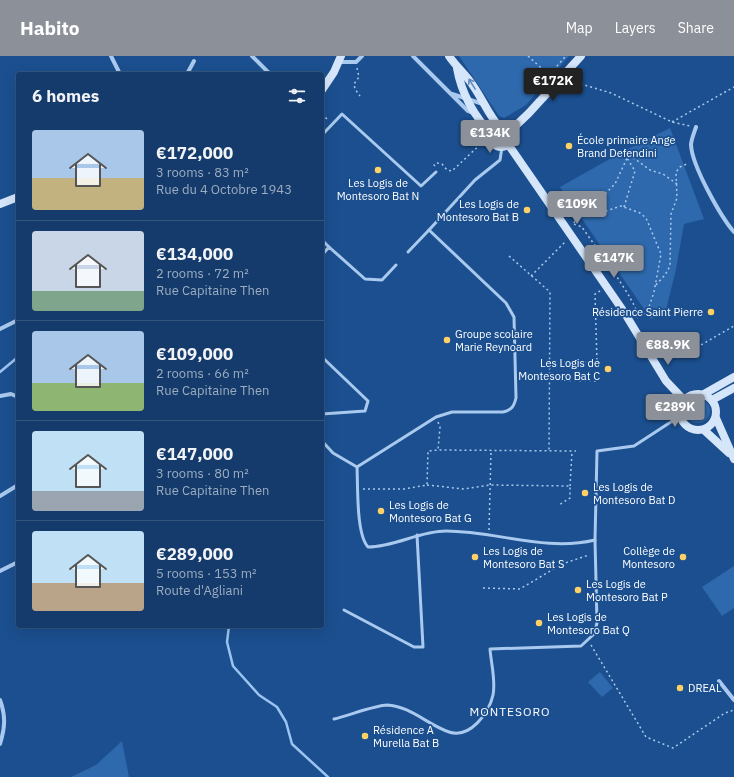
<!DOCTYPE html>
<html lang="en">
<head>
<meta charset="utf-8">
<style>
  body { margin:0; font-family:"IBM Plex Sans",sans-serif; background:#214673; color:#f1f3f6; height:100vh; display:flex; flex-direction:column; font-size:15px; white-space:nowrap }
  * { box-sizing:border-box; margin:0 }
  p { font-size:13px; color:#9dadc1 }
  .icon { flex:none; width:22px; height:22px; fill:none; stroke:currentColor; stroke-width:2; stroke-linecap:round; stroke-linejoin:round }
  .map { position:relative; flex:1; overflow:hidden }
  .drawer { position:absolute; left:16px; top:16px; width:308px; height:556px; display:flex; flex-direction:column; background:#143b6b; border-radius:4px; box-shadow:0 4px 16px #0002,0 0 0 1px #33557e }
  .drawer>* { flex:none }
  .price { position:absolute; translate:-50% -34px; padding:0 9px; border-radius:4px; background:#8c9099; color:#fff; font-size:13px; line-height:26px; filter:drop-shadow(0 1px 2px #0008) }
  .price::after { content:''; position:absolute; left:50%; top:24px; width:12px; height:9px; margin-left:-6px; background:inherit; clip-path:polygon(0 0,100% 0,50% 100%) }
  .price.active { background:#222; color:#fff }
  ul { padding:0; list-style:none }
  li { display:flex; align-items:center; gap:12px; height:100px; padding:0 16px }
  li+li { border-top:1px solid #33557e }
  li span { display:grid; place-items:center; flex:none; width:112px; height:80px; border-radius:4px; color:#555 }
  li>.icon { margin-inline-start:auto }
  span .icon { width:48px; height:48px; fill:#fffc; stroke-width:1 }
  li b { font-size:17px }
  h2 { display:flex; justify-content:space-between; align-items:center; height:48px; padding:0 16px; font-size:17px }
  header { display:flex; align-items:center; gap:24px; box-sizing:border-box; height:56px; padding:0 20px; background:#8c9099; color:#fff }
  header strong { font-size:19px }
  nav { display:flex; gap:22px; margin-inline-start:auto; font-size:14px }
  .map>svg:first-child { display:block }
  .green { fill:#2e69ad }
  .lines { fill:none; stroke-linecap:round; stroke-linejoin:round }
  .stream { stroke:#9cc4f0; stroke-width:2.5 }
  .path { stroke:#a9c9ee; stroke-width:1.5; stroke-dasharray:2 3; stroke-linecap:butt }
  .lane { stroke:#a9c9ee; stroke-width:3 }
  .street { stroke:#a9c9ee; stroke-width:4 }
  .secondary { stroke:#d6e6fa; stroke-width:8 }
  .oneway { stroke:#668bba }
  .poi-dot { fill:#ffd166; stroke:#1b4f8f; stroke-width:1.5 }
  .labels { text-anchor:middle; stroke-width:3.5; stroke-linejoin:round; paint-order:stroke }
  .poi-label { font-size:11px; fill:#fff; stroke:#1b4f8f; text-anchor:start }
  .neighbourhood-label { font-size:12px; letter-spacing:1px; fill:#fff; stroke:#1b4f8f }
</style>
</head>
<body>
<header>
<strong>Habito</strong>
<nav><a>Map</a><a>Layers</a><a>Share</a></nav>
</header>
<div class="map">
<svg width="734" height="721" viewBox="0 0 734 721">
  <rect width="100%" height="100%" fill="#1b4f8f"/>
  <g class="green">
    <path d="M 459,0 L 569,0 L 526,49 L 504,62 L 499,60 Z"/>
    <path d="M 670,72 L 704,163 L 684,168 L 676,213 L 666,254 L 651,263 L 560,131 L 622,96 Z"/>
    <circle cx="698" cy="355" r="12"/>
    <path d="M 734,510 L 734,552 L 722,560 L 702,531 Z"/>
    <path d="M 600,616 L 613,632 L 602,641 L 588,626 Z"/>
    <path d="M 122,685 L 129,721 L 71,721 L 96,709 Z"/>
  </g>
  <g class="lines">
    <g class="stream">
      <path d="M 0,316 L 18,301"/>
      <path d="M 229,570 L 227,586 L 233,610 L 259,639 L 277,651 L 286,666 L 292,688 L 328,721"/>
    </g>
    <g class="path">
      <path d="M 528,0 L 549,19 L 566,0"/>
      <path d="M 357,12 L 359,21 L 354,28 L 355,33 L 360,40"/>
      <path d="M 571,25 L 611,37 L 672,66 L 690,70"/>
      <path d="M 322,58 L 328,64"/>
      <path d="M 672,66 L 734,31"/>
      <path d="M 435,110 L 434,109 L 437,107 L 442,108 L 447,114 L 452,115 L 485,84"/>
      <path d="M 624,151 L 635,115 L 627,102"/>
      <path d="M 595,155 L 603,140 L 615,128 L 628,100 L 635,103 L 650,114 L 663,118 L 677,128"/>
      <path d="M 574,167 L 579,156 L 582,153 L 606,155 L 621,150 L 640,157 L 646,162 L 661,198 L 654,236 L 647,257 L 637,262"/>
      <path d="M 574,168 L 582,171 C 591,185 640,249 637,260"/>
      <path d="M 509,200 L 550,236 L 549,395"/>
      <path d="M 531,220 L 565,186"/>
      <path d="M 656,229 L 665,219 L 670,210 L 671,158 L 677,142 L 676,116 L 680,111 L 689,107"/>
      <path d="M 692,293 L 701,289 L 734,270"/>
      <path d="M 549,306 L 597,306 L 595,238 L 600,235"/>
      <path d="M 549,324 L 598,325"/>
      <path d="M 438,366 L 440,371 L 438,394 L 576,395"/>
      <path d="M 427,429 L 464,433 L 490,429 L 570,430 L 570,442 L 559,449"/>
      <path d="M 570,430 L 572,396"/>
      <path d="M 363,433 L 404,433 L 427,429 L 428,395 L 438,394"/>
      <path d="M 489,474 L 491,396"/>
      <path d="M 483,532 L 520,533 L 562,508 L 589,499"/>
      <path d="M 591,589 L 646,681 L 673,692 L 725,657 L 734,654"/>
    </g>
    <g class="lane">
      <path d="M 322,79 L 342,58 L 421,130 L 436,116"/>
      <path d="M 322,184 L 329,191"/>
      <path d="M 408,196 L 429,174"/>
      <path d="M 322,199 L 329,191 L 365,223 L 382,224 L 396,209"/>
      <path d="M 322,301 L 368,345 L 365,355 L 322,358"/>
      <path d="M 322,385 L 333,397 L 357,411 L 436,361 L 452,356 L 503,356 C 512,354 514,350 516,342 L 514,261 L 506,247 L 429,174 L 475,124 L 500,104 L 502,91"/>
      <path d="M 357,411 C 358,430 356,478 368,491 C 395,491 419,475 446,475 C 496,475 545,496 595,484 L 597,395 L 634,390 L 680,360"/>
      <path d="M 344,554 L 414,591 L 423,591 L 417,479"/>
      <path d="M 334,663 C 347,660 376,649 387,649 C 410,650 428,669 449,676 C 470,683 489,657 493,639 C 496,625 491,607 490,593 L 581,590 L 594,578 L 597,567 L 595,484"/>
    </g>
    <g class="street">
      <path d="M 111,0 L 120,18"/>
      <path d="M 252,0 L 270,18"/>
      <path d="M 413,0 L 468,55 L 473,57"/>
      <path d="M 339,6 L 356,6 L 362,0"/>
      <path d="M 187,18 L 194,5"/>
      <path d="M 452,38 L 483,48"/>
      <path d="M 696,71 C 694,77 691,84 691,89 C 692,110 721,161 734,176"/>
      <path d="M 0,273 L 18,264"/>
      <path d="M 0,340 L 11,338 L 18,341"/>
      <path d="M 0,440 L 18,429"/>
      <path d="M 0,515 L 18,506"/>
      <path d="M 719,625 L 734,644"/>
      <path d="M 0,644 C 6,660 5,672 0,688"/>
    </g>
    <g class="secondary">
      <path d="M 449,0 C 455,9 463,16 469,24 C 481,39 487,57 500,72"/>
      <path d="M 457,12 C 461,36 474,61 492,78"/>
      <path d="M 322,34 L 334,16 L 341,0"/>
      <circle cx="501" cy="81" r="10"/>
      <path d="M 509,76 L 529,57 L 581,0"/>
      <path d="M 508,88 L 624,256 L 666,325 L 684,344"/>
      <path d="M 0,148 L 18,141"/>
      <circle cx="698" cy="356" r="18"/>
      <path d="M 704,338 L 734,321"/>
      <path d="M 712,344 L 734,332"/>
      <path d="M 716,362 L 734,403"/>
      <path d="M 704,374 L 729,397"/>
    </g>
  </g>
  <defs><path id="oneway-shaft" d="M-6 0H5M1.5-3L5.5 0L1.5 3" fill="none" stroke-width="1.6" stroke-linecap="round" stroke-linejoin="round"/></defs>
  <use class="oneway" href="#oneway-shaft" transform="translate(472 28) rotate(-122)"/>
  <g class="poi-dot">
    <circle cx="569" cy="90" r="4"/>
    <circle cx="378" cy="114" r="4"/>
    <circle cx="527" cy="154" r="4"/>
    <circle cx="711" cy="256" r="4"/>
    <circle cx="447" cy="284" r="4"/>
    <circle cx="608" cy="313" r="4"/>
    <circle cx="585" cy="437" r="4"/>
    <circle cx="381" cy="455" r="4"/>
    <circle cx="475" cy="501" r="4"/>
    <circle cx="683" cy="501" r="4"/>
    <circle cx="578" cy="534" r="4"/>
    <circle cx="539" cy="567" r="4"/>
    <circle cx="680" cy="632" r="4"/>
    <circle cx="365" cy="680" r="4"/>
  </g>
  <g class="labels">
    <g class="poi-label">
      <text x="577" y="88">École primaire Ange<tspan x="577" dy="13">Brand Defendini</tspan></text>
      <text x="378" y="131" text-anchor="middle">Les Logis de<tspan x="378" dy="13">Montesoro Bat N</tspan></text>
      <text x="519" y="152" text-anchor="end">Les Logis de<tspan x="519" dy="13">Montesoro Bat B</tspan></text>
      <text x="703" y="260" text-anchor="end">Résidence Saint Pierre</text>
      <text x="455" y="282">Groupe scolaire<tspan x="455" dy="13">Marie Reynoard</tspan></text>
      <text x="600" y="311" text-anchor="end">Les Logis de<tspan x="600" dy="13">Montesoro Bat C</tspan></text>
      <text x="593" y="435">Les Logis de<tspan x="593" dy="13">Montesoro Bat D</tspan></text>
      <text x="389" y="453">Les Logis de<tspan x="389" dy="13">Montesoro Bat G</tspan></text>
      <text x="483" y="499">Les Logis de<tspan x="483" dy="13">Montesoro Bat S</tspan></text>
      <text x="675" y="499" text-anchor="end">Collège de<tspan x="675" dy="13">Montesoro</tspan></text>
      <text x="586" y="532">Les Logis de<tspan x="586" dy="13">Montesoro Bat P</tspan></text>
      <text x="547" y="565">Les Logis de<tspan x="547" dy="13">Montesoro Bat Q</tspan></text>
      <text x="688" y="636">DREAL</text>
      <text x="373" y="678">Résidence A<tspan x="373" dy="13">Murella Bat B</tspan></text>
    </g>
    <g class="neighbourhood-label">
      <text x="510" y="660">MONTESORO</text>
    </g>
  </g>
</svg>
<b class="price active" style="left:553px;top:46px">€172K</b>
<b class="price" style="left:490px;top:98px">€134K</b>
<b class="price" style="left:577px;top:169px">€109K</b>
<b class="price" style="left:614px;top:223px">€147K</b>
<b class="price" style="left:668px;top:310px">€88.9K</b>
<b class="price" style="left:675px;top:372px">€289K</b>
<section class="drawer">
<h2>6 homes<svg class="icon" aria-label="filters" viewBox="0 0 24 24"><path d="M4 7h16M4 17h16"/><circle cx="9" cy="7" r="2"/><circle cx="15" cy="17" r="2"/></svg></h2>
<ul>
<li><span style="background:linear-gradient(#a9c7e8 60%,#c2b280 0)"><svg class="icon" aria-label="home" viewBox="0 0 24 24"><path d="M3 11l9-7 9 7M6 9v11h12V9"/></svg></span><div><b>€172,000</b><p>3 rooms · 83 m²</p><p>Rue du 4 Octobre 1943</p></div></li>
<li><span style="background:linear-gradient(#c9d6e8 75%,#7fa58c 0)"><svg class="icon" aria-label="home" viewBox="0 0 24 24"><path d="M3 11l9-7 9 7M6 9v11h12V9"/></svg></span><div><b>€134,000</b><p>2 rooms · 72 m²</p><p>Rue Capitaine Then</p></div></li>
<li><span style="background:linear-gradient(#a9c7e8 65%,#8fb573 0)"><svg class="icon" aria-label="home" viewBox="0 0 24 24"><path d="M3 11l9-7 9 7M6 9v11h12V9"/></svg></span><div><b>€109,000</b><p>2 rooms · 66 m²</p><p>Rue Capitaine Then</p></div></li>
<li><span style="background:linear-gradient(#bfe0f5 75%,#9aa5b1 0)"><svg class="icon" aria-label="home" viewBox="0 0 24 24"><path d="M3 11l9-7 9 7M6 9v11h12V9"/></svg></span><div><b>€147,000</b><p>3 rooms · 80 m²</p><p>Rue Capitaine Then</p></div></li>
<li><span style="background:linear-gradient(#bfe0f5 65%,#b9a48a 0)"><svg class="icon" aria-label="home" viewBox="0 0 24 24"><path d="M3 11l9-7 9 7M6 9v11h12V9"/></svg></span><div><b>€289,000</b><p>5 rooms · 153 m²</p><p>Route d'Agliani</p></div></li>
</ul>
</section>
</div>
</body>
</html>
